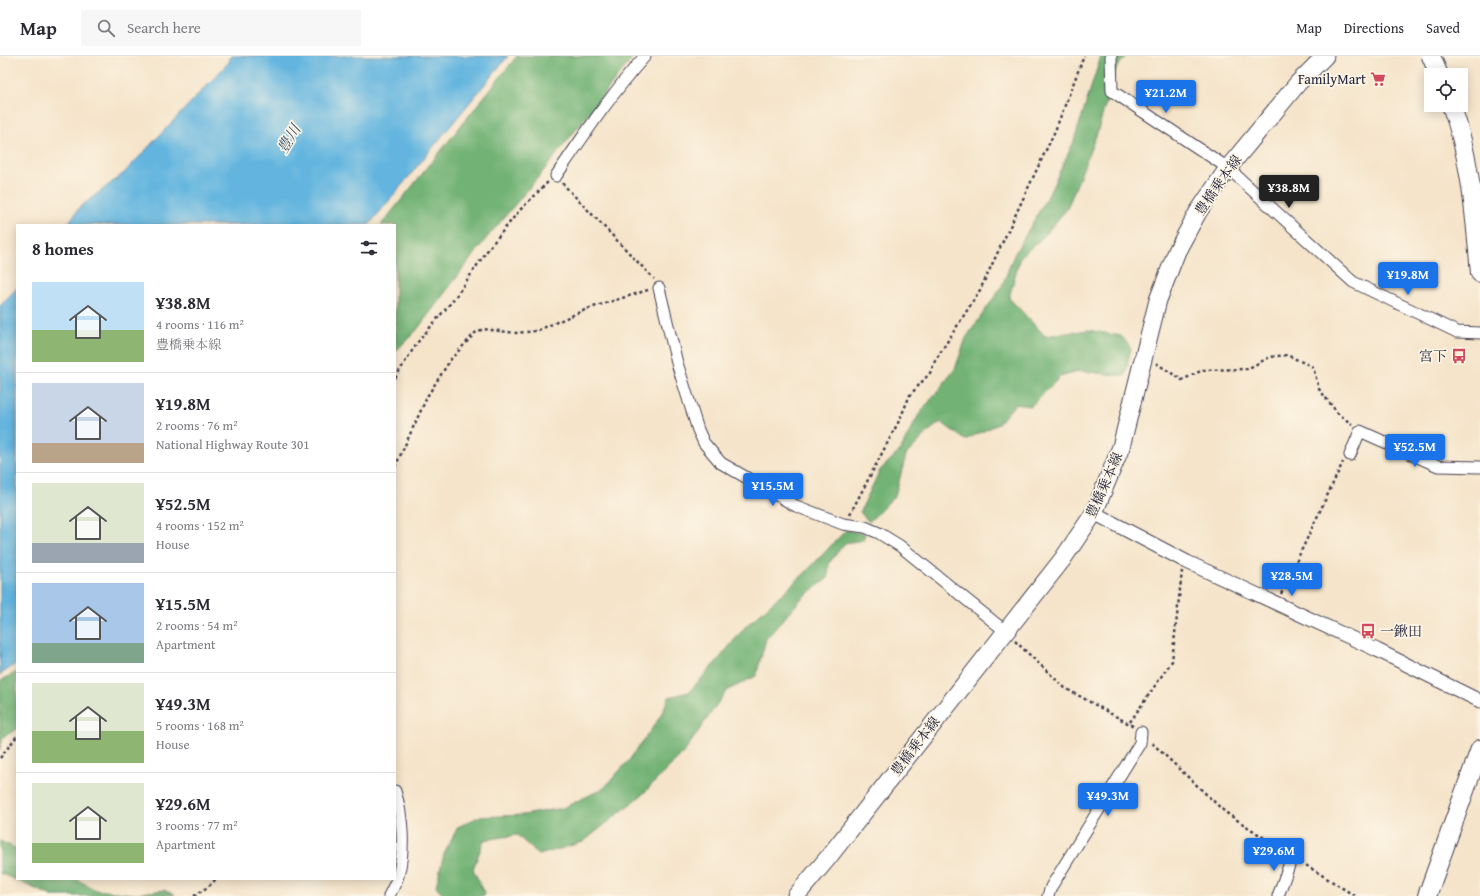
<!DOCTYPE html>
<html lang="en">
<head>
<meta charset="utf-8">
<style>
  body { margin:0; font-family:"Gentium Book Plus","Noto Serif JP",serif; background:#f7f7f7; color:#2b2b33; height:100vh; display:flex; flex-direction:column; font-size:15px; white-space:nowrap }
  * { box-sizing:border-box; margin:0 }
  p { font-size:13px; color:#7c7c81 }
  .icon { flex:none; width:22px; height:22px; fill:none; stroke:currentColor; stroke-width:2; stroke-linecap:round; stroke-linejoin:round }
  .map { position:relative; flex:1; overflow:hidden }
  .drawer { position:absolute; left:16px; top:168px; width:380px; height:656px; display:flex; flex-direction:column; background:#fff; border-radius:0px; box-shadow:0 2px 10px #0003 }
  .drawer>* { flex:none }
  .fabs { position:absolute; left:1424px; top:12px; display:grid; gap:8px }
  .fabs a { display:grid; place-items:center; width:44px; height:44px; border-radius:0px; background:#fff; box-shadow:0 2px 10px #0003; font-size:20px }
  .price { position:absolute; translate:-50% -34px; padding:0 9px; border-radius:4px; background:#1a73e8; color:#fff; font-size:13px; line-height:26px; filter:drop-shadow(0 1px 2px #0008) }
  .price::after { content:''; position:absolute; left:50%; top:24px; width:12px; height:9px; margin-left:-6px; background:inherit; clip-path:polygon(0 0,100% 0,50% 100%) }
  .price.active { background:#222; color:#fff }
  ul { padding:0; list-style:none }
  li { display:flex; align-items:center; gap:12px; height:100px; padding:0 16px }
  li+li { border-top:1px solid #e1e1e2 }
  li span { display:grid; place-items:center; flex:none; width:112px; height:80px; border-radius:0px; color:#555 }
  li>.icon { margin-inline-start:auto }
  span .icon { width:48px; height:48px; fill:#fffc; stroke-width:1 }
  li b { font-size:17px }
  h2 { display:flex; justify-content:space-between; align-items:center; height:48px; padding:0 16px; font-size:17px }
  header { display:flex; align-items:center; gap:24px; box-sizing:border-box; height:56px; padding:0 20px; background:#fff; border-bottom:1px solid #e1e1e2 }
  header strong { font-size:19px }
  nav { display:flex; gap:22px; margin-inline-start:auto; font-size:14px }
  .search { width:280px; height:36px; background:#f7f7f7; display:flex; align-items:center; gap:10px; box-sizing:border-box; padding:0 14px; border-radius:0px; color:#7c7c81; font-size:15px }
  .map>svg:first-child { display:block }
  .forest { fill:#72b274; stroke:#4a6a58 }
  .water { fill:#64b5df; stroke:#436c8d }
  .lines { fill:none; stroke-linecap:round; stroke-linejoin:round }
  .minor-casing { stroke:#423f50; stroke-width:13 }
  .tertiary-casing { stroke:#423f50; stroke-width:15 }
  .primary-casing { stroke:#423f50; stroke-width:19 }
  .trunk-casing { stroke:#423f50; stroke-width:20 }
  .path { stroke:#423f50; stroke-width:2.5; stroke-dasharray:3 3; stroke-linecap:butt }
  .minor { stroke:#fff; stroke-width:11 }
  .tertiary { stroke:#fff; stroke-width:13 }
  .primary { stroke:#fff; stroke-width:17 }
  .trunk { stroke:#fff; stroke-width:18 }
  .labels { text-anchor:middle; stroke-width:3.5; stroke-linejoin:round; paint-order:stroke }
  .poi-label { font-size:14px; fill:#22223b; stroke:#fcf5e5; text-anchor:end }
  .street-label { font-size:14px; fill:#22223b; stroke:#fcf5e5 }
  .water-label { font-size:15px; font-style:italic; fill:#395574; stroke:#fcf5e5 }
</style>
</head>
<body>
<header>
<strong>Map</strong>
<div class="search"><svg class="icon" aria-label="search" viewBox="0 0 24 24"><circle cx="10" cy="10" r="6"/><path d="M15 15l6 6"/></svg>Search here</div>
<nav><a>Map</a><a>Directions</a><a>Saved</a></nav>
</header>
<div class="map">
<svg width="1480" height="840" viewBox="0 0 1480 840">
  <rect width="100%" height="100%" fill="#fcf5e5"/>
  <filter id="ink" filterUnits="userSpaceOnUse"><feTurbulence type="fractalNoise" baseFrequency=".025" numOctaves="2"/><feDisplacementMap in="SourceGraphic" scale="8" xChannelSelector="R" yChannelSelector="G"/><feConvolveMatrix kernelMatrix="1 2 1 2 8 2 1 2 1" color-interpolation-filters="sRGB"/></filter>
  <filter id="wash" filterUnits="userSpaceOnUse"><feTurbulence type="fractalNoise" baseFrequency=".012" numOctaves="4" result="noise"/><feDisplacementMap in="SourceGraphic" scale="16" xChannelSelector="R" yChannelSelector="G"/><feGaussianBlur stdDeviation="0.9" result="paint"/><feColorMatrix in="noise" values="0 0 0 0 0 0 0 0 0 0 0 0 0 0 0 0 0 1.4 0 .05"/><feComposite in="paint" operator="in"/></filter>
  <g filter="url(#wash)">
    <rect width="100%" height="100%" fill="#f5e4ca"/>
    <g class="forest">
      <path d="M 517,0 L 632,0 L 630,5 L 541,118 L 485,184 L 416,275 L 395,296 L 395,169 L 381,169 Z"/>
      <path d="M 1101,0 L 1126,0 L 1116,13 L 1097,77 L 1067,153 L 1041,183 L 1020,201 L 1009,242 L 1045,280 L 1088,274 L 1121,280 L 1131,292 L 1125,320 L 1080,315 L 1060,321 L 1031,350 L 1015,348 L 998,368 L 965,384 L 941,366 L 930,374 L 906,399 L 895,440 L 869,466 L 860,456 L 880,414 L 899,396 L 918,360 L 955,313 L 966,282 L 1002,230 L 1014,199 L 1049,138 L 1074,85 Z"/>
      <path d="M 846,474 L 865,478 L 863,484 L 845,487 L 829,507 L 828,522 L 803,541 L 766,583 L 756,620 L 726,635 L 685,695 L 643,738 L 583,786 L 539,799 L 517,779 L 484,784 L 473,813 L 485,838 L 484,840 L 445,840 L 436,830 L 444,798 L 458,771 L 478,761 L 523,759 L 563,752 L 604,732 L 630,703 L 660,661 L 669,641 L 689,636 L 719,603 L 745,571 L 803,519 Z"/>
      <path d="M 17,616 L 17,673 L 3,681 L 0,694 L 0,625 Z"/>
      <path d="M 0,785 L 17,793 L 17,823 L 76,823 L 96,834 L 133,838 L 164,834 L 175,839 L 52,840 L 0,817 Z"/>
    </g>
    <g class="water">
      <path d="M 231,0 L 508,0 L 369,169 L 67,169 L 80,151 L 124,117 L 229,6 Z"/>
      <path d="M 17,232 L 17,607 L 0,619 L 0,250 Z"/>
    </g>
  </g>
  <g filter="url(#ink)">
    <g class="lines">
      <g class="minor-casing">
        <g id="minor">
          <path d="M 1111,0 L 1112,35 L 1228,112 L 1353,226 L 1457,276 L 1480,277"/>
          <path d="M 556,120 C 584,79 612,37 645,0"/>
          <path d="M 659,232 L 677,307 L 698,374 L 704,387 L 721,407 L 796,450 L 843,468 L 865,471 L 879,477 L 900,490 L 1005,575"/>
          <path d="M 1350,399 L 1360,375 L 1438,410 L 1480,411"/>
          <path d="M 389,840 C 392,833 396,827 398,820 C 405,794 403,761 395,735"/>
          <path d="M 1048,840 L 1051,831 L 1140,687 L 1141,676"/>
          <path d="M 1278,840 L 1292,801"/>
        </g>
      </g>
      <g class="tertiary-casing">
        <path id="tertiary" d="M 1094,457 L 1187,506 L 1377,594 L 1480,645"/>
      </g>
      <g class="primary-casing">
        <path id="primary" d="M 796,840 L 827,803 L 1062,504 L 1094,457 L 1121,391 L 1158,244 L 1177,195 L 1198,156 L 1228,112 L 1298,27 L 1325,0"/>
      </g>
      <g class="trunk-casing">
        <g id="trunk">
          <path d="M 1431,0 L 1439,19"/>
          <path d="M 1451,49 C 1471,101 1475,162 1480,217"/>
          <path d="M 1427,840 L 1480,693"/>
        </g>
      </g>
      <g class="path">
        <path d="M 562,127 L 654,223"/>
        <path d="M 1156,307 L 1182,324 L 1203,314 L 1247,313 L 1270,301 L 1287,299 L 1313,311 L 1319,333 L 1339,359 L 1352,368"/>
        <path d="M 395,322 L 417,287 L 454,243 L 489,192 L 519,155 L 548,126"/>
        <path d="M 395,411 L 428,339 L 451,303 L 475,277 L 483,273 L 516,277 L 536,275 L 587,253 L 648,234"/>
        <path d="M 850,458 L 900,363 L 910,339 L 930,317 L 935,305 L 980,234 L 1055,75 L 1084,0"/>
        <path d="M 1281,538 L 1343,406"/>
        <path d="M 1015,585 L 1065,632 L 1133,670"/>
        <path d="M 1130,666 L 1172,605 L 1182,515"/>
        <path d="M 1152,687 L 1225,756 L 1284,795"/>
        <path d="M 0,702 L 17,680"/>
        <path d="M 1301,806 L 1355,840"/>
        <path d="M 194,840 L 208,831 L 216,823"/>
      </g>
      <use href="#minor" class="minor"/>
      <use href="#tertiary" class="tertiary"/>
      <use href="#primary" class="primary"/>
      <use href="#trunk" class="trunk"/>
    </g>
  </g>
  <defs>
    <g id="supermarket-bare" transform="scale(1.2)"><path d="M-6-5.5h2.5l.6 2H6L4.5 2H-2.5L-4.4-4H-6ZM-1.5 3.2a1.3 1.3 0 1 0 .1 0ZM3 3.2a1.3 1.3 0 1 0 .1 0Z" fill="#d1495b" stroke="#fcf5e5" stroke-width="2.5" paint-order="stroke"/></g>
    <g id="bus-bare" transform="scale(1.2)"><path d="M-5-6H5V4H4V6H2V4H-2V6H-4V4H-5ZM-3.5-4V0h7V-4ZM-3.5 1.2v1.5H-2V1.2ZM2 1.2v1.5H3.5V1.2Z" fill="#d1495b" stroke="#fcf5e5" stroke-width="2.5" paint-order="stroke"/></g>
  </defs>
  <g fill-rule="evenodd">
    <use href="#supermarket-bare" x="1378" y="23"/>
    <use href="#bus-bare" x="1459" y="300"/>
    <use href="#bus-bare" x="1368" y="575"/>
  </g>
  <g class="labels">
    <g class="poi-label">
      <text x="1366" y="28">FamilyMart</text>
      <text x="1447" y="305">宮下</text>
      <text x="1380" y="580" text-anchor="start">一鍬田</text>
    </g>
    <g class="street-label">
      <text transform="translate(1218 129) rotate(-55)" y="5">豊橋乗本線</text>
      <text transform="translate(1104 429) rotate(-66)" y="5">豊橋乗本線</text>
      <text transform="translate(915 690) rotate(-52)" y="5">豊橋乗本線</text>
    </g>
    <g class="water-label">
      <text transform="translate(289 83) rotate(-59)" y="5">豊川</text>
    </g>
  </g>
</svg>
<div class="fabs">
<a><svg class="icon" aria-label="locate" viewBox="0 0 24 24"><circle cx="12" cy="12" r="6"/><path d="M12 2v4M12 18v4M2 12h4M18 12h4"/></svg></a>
</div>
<b class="price" style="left:1166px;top:58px">¥21.2M</b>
<b class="price active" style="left:1289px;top:153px">¥38.8M</b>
<b class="price" style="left:1408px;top:240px">¥19.8M</b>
<b class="price" style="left:1415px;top:412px">¥52.5M</b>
<b class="price" style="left:773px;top:451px">¥15.5M</b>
<b class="price" style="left:1292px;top:541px">¥28.5M</b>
<b class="price" style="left:1108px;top:761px">¥49.3M</b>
<b class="price" style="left:1274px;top:816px">¥29.6M</b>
<section class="drawer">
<h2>8 homes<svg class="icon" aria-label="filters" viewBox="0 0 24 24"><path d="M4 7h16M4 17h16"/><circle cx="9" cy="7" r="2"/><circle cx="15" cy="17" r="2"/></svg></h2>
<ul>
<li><span style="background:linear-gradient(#bfe0f5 60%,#8fb573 0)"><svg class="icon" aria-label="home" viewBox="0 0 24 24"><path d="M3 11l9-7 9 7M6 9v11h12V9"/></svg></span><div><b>¥38.8M</b><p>4 rooms · 116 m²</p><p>豊橋乗本線</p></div></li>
<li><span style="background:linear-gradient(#c9d6e8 75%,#b9a48a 0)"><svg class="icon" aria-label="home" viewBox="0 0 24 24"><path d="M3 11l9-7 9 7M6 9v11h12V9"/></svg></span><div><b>¥19.8M</b><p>2 rooms · 76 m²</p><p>National Highway Route 301</p></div></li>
<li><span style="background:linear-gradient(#dfe7d0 75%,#9aa5b1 0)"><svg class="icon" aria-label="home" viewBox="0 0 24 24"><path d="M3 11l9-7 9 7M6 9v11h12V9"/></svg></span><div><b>¥52.5M</b><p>4 rooms · 152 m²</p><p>House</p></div></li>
<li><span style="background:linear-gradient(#a9c7e8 75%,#7fa58c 0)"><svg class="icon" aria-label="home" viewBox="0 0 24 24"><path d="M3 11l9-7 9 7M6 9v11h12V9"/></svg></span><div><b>¥15.5M</b><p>2 rooms · 54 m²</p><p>Apartment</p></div></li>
<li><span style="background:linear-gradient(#dfe7d0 60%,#8fb573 0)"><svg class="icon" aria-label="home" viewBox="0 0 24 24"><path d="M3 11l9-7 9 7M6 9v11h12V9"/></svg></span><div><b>¥49.3M</b><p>5 rooms · 168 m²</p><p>House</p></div></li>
<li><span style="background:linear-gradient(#dfe7d0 75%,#8fb573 0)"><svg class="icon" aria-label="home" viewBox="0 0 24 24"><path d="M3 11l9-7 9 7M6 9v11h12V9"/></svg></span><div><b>¥29.6M</b><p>3 rooms · 77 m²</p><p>Apartment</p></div></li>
</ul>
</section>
</div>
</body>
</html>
